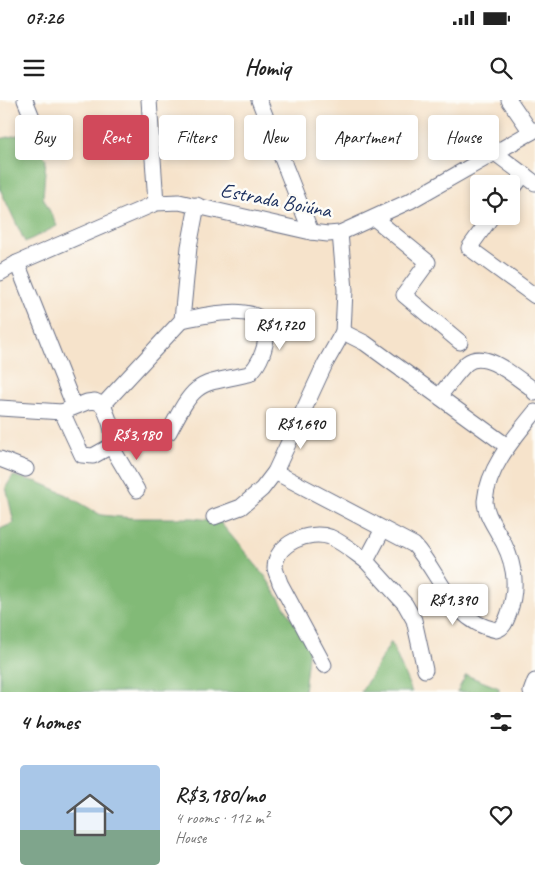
<!DOCTYPE html>
<html lang="en">
<head>
<meta charset="utf-8">
<style>
  body { margin:0; font-family:Caveat,sans-serif; background:#f2f2f2; color:#222; height:100vh; display:flex; flex-direction:column; font-size:19px; white-space:nowrap }
  * { box-sizing:border-box; margin:0 }
  p { font-size:16px; color:#767676 }
  .icon { flex:none; width:28px; height:28px; fill:none; stroke:currentColor; stroke-width:2; stroke-linecap:round; stroke-linejoin:round }
  .map { position:relative; height:592px; overflow:hidden }
  .panel { display:flex; flex-direction:column; background:#fff; flex:1 }
  .panel>* { flex:none }
  .hud { position:absolute; left:15px; top:15px; width:505px; height:45px; display:flex; gap:10px }
  .buttons { position:absolute; left:470px; top:75px; display:grid; gap:10px }
  .buttons a { display:grid; place-items:center; width:50px; height:50px; border-radius:5px; background:#fff; box-shadow:0 2px 8px #0003; font-size:25px }
  .price { position:absolute; translate:-50% -42px; padding:0 11px; border-radius:5px; background:#fff; color:#222; font-size:16px; line-height:32px; filter:drop-shadow(0 1px 2px #0008) }
  .price::after { content:''; position:absolute; left:50%; top:30px; width:15px; height:11px; margin-left:-8px; background:inherit; clip-path:polygon(0 0,100% 0,50% 100%) }
  .price.current { background:#d1495b; color:#fff }
  ul { padding:0; list-style:none }
  li { display:flex; align-items:center; gap:15px; height:125px; padding:0 20px }
  li+li { border-top:1px solid #e0e0e0 }
  li span { display:grid; place-items:center; flex:none; width:140px; height:100px; border-radius:5px; color:#555 }
  li>.icon { margin-inline-start:auto }
  span .icon { width:60px; height:60px; fill:#fffc; stroke-width:1 }
  li b { font-size:21px }
  h2 { display:flex; justify-content:space-between; align-items:center; height:60px; padding:0 20px; font-size:21px }
  .chip { padding:0 18px; border-radius:5px; background:#fff; box-shadow:0 2px 8px #0003; font-size:18px; line-height:45px }
  .chip.current { background:#d1495b; color:#fff }
  .status { display:flex; justify-content:space-between; align-items:center; height:35px; padding:0 25px; background:#fff; direction:ltr }
  .status svg { height:14px; fill:currentColor }
  header { display:flex; justify-content:space-between; align-items:center; height:65px; padding:0 20px; background:#fff; font-size:22px; font-weight:700 }
  .map>svg:first-child { display:block }
  .forest { fill:#82ba77; stroke:#4e746a }
  .lines { fill:none; stroke-linecap:round; stroke-linejoin:round }
  .minor-casing { stroke:#686e84; stroke-width:17 }
  .minor { stroke:#fff; stroke-width:15 }
  .labels { text-anchor:middle; stroke-width:5; stroke-linejoin:round; paint-order:stroke }
  .street-label { font-size:21px; fill:#1b2f5e; stroke:#fdfcf7 }
</style>
</head>
<body>
<div class="status"><b>07:26</b><svg viewBox="0 0 49 12"><path d="M0 12V9h3v3zM5 12V6h3v6zM10 12V3h3v9zM15 12V0h3v12zM26 1h20v11H26zM47 4h2v5h-2z"/></svg></div>
<header><svg class="icon" aria-label="menu" viewBox="0 0 24 24"><path d="M4 6h16M4 12h16M4 18h16"/></svg>Homiq<svg class="icon" aria-label="search" viewBox="0 0 24 24"><circle cx="10" cy="10" r="6"/><path d="M15 15l6 6"/></svg></header>
<div class="map">
<svg width="535" height="592" viewBox="0 0 535 592">
  <rect width="100%" height="100%" fill="#fdfcf7"/>
  <filter id="ink" filterUnits="userSpaceOnUse"><feTurbulence type="fractalNoise" baseFrequency=".02" numOctaves="2"/><feDisplacementMap in="SourceGraphic" scale="10" xChannelSelector="R" yChannelSelector="G"/><feConvolveMatrix kernelMatrix="1 2 1 2 8 2 1 2 1" color-interpolation-filters="sRGB"/></filter>
  <filter id="wash" filterUnits="userSpaceOnUse"><feTurbulence type="fractalNoise" baseFrequency=".0096" numOctaves="4" result="noise"/><feDisplacementMap in="SourceGraphic" scale="20" xChannelSelector="R" yChannelSelector="G"/><feGaussianBlur stdDeviation="1.12" result="paint"/><feColorMatrix in="noise" values="0 0 0 0 0 0 0 0 0 0 0 0 0 0 0 0 0 1.4 0 .05"/><feComposite in="paint" operator="in"/></filter>
  <g filter="url(#wash)">
    <rect width="100%" height="100%" fill="#f6e3cb"/>
    <g class="forest">
      <path d="M 30,32 L 46,59 L 43,97 L 57,126 L 25,142 L 0,89 L 0,39 Z"/>
      <path d="M 13,376 L 38,382 L 63,393 L 101,415 L 132,418 L 193,418 L 219,421 L 265,476 L 309,546 L 304,592 L 0,592 L 0,429 L 14,423 L 6,387 Z"/>
      <path d="M 391,542 L 412,592 L 361,592 Z"/>
      <path d="M 466,575 L 499,588 L 499,592 L 457,592 Z"/>
    </g>
  </g>
  <g filter="url(#ink)">
    <g class="lines">
      <g class="minor-casing">
        <g id="minor">
          <path d="M 25,0 L 36,27"/>
          <path d="M 149,0 L 156,103"/>
          <path d="M 259,0 L 311,132"/>
          <path d="M 509,0 L 531,32"/>
          <path d="M 495,53 L 535,83"/>
          <path d="M 511,91 L 524,74"/>
          <path d="M 492,116 L 469,148 L 535,196"/>
          <path d="M 374,118 L 428,162 L 404,195 L 460,242"/>
          <path d="M 340,133 L 345,190 L 343,232 L 365,243 L 507,346"/>
          <path d="M 17,163 L 74,306"/>
          <path d="M 0,173 L 17,163 L 156,103 L 179,102 L 311,132 L 328,134 L 340,133 L 410,101 L 535,30"/>
          <path d="M 439,296 C 448,286 457,272 467,263 C 485,249 515,277 530,287 L 535,293"/>
          <path d="M 95,301 L 103,305 C 108,318 116,332 111,346 L 93,356 L 82,355 L 62,312 L 87,302 Z"/>
          <path d="M 103,305 L 182,220 L 189,147 L 197,105"/>
          <path d="M 0,308 L 62,312"/>
          <path d="M 169,332 C 196,281 195,285 249,274 C 259,265 264,252 266,239 C 273,197 203,216 182,220"/>
          <path d="M 111,346 L 137,390"/>
          <path d="M 0,359 L 26,369"/>
          <path d="M 275,372 L 414,445 C 442,476 451,521 496,530 C 504,528 506,521 509,513 C 519,484 514,459 498,433 C 493,424 485,412 485,401 C 488,367 514,338 535,312"/>
          <path d="M 214,417 L 241,407 L 262,389 L 275,372 L 325,264 L 343,232"/>
          <path d="M 383,429 L 366,461 L 405,504 L 414,520 L 425,570"/>
          <path d="M 324,565 L 280,483 C 279,479 276,473 275,468 C 275,443 309,430 330,437 C 342,442 355,453 366,461"/>
          <path d="M 531,592 L 535,581"/>
        </g>
      </g>
      <use href="#minor" class="minor"/>
    </g>
  </g>
  <g class="labels">
    <g class="street-label">
      <text transform="translate(276 100) rotate(11)" y="7">Estrada Boiúna</text>
    </g>
  </g>
</svg>
<div class="buttons">
<a><svg class="icon" aria-label="locate" viewBox="0 0 24 24"><circle cx="12" cy="12" r="6"/><path d="M12 2v4M12 18v4M2 12h4M18 12h4"/></svg></a>
</div>
<b class="price" style="left:280px;top:251px">R$1,720</b>
<b class="price" style="left:301px;top:350px">R$1,690</b>
<b class="price current" style="left:137px;top:361px">R$3,180</b>
<b class="price" style="left:453px;top:526px">R$1,390</b>
<div class="hud">
<a class="chip">Buy</a>
<a class="chip current">Rent</a>
<a class="chip">Filters</a>
<a class="chip">New</a>
<a class="chip">Apartment</a>
<a class="chip">House</a>
</div>
</div>
<section class="panel">
<h2>4 homes<svg class="icon" aria-label="filters" viewBox="0 0 24 24"><path d="M4 7h16M4 17h16"/><circle cx="9" cy="7" r="2"/><circle cx="15" cy="17" r="2"/></svg></h2>
<ul>
<li><span style="background:linear-gradient(#a9c7e8 65%,#7fa58c 0)"><svg class="icon" aria-label="home" viewBox="0 0 24 24"><path d="M3 11l9-7 9 7M6 9v11h12V9"/></svg></span><div><b>R$3,180/mo</b><p>4 rooms · 112 m²</p><p>House</p></div><svg class="icon" aria-label="heart" viewBox="0 0 24 24"><path d="M12 20l-8-8c-3-5 5-10 8-4 3-6 11-1 8 4z"/></svg></li>
</ul>
</section>
</body>
</html>
